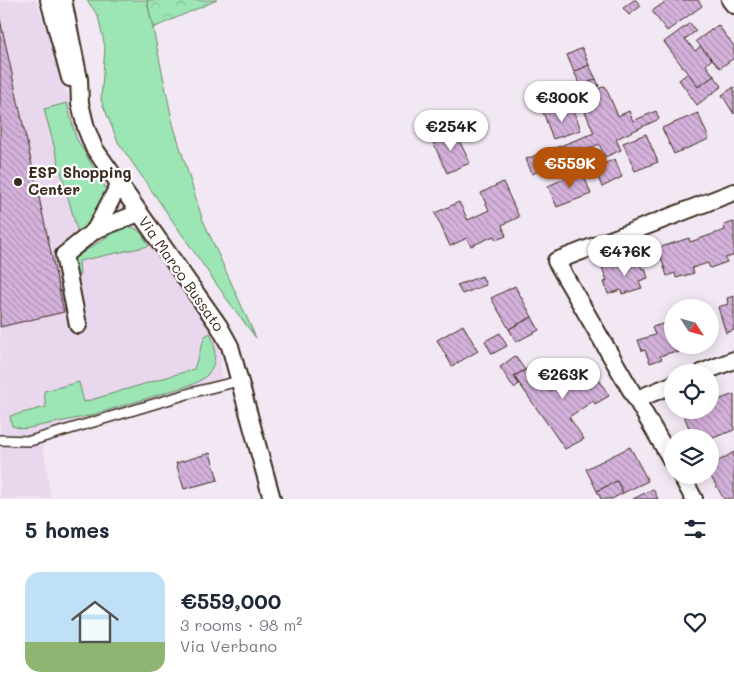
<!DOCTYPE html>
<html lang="en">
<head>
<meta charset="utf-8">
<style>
  body { margin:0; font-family:Mali,sans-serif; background:#f2f2f3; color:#1f2937; height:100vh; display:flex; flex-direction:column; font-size:19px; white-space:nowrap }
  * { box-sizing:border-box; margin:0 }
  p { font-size:16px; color:#747a83 }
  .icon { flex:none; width:28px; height:28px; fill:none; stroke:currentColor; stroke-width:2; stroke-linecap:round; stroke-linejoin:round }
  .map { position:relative; height:499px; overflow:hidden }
  .sheet { display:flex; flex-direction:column; background:#fff; flex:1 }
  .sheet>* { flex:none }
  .needle { width:32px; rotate:126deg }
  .buttons { position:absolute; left:664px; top:299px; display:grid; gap:10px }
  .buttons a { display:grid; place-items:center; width:55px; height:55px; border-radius:50%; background:#fff; box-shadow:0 2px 12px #0003; font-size:25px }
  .price { position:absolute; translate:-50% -42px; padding:0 11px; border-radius:18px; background:#fff; color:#222; font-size:16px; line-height:32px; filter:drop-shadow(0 1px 2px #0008) }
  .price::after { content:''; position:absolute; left:50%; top:30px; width:15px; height:11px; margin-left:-8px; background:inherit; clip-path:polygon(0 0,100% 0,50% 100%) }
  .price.active { background:#b45309; color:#fff }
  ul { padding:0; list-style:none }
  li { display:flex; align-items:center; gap:15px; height:125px; padding:0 25px }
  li+li { border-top:1px solid #e0e1e3 }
  li span { display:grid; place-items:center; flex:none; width:140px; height:100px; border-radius:15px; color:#555 }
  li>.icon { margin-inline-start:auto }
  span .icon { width:60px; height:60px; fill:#fffc; stroke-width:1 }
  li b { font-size:21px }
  h2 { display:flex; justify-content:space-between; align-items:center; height:60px; padding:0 25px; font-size:21px }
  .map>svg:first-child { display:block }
  .built { fill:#e9d8ed }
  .grass { fill:#9ce5b4; stroke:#6c8869 }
  .forest { fill:url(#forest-crowns); stroke:#6c8869 }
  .building { fill:url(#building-back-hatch); stroke:#3b2a1e }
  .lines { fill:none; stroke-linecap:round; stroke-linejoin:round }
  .lane-casing { stroke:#3b2a1e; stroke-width:12 }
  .street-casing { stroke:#3b2a1e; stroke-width:20 }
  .lane { stroke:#fff; stroke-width:9 }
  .street { stroke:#fff; stroke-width:16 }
  .poi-dot { fill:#3b2a1e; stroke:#fff; stroke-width:2 }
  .labels { text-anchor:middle; stroke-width:4.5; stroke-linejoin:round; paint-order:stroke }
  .poi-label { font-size:15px; font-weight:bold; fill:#3b2a1e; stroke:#fff; text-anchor:start }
  .street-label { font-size:15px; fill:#3b2a1e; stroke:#fff }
</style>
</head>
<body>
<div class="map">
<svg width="734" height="499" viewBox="0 0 734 499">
  <defs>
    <pattern id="forest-crowns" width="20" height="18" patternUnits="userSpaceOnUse" patternTransform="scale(1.25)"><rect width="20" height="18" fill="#9ce5b4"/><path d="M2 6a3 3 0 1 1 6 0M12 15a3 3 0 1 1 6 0" fill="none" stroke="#87c59a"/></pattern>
    <pattern id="building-back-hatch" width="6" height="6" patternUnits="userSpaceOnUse" patternTransform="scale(1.25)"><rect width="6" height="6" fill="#d5b2dc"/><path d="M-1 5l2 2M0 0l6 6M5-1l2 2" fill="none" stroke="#ae91b2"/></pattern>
  </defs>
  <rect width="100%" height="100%" fill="#f2e8f4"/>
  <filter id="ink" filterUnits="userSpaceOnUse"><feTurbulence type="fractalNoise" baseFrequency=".02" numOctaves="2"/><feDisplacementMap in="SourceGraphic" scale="10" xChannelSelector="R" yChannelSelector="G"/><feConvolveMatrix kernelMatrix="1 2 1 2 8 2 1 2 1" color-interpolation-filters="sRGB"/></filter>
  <g filter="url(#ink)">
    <path class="built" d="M 0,0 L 36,0 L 82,139 L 219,336 L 222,380 L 41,431 L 51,499 L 0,499 Z"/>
    <g class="grass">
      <path d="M 87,0 L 147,0 L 173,124 L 202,218 L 256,338 L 226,298 L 118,142 L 101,100 L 105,47 L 98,16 Z"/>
      <path d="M 67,103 L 76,138 L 108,192 L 96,216 L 78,234 L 44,109 Z"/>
      <path d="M 126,226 C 139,227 143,235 149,246 L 79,261 L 80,275 L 75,276 L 73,259 L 114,232 Z"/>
      <path d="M 210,333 C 216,345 218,363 207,375 C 204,379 198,381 194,384 L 89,416 L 24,429 L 12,426 L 10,416 L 46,407 L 44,391 L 79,382 L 84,402 L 194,369 L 205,336 Z"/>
    </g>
    <path class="forest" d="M 147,0 L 217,0 L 153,28 Z"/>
    <g class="building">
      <path d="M 634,0 L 636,0 L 641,6 L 629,15 L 623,8 Z"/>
      <path d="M 668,0 L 698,0 L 702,6 L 667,31 L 652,11 Z"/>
      <path d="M 0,19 L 64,312 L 0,327 Z"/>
      <path d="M 690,23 L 696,31 L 685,39 L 695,51 L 701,46 L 712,59 L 706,65 L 714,76 L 698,87 L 664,42 Z"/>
      <path d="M 718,25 L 734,46 L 734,58 L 720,68 L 696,41 Z"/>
      <path d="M 582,48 L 589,65 L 574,72 L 567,55 Z"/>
      <path d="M 589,65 L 596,79 L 581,86 L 574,72 Z"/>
      <path d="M 688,73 L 698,87 L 714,76 L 722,86 L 697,105 L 679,80 Z"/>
      <path d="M 596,79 L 599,86 L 584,93 L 581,86 Z"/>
      <path d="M 605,86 L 618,116 L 629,111 L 633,121 L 656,111 L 659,119 L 616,139 L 621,150 L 605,157 L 599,144 L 583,152 L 585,156 L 573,161 L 571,157 L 566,158 L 568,162 L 558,167 L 556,163 L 532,174 L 526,159 L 594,133 L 579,97 Z"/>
      <path d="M 734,87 L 734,114 L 722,95 Z"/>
      <path d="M 552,108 L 555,115 L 573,109 L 581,130 L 553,139 L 543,112 Z"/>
      <path d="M 698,113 L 709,139 L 674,154 L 662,128 Z"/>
      <path d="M 455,132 L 470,163 L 447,173 L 432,140 Z"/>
      <path d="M 646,134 L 658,162 L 635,171 L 623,143 Z"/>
      <path d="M 615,159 L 622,177 L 602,187 L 594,168 Z"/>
      <path d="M 582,171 L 591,194 L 557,207 L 548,186 Z"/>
      <path d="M 503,182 L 519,217 L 502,225 L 506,236 L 496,240 L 494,236 L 471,246 L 467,238 L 450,246 L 435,213 L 459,202 L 468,220 L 489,210 L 481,193 Z"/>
      <path d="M 734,222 L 734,253 L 733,253 L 733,256 L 725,258 L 727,262 L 710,268 L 708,263 L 692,268 L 694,273 L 676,278 L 675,273 L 667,276 L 658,248 L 689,238 L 690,242 L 725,230 L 724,225 Z"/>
      <path d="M 637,256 L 642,269 L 645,268 L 648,278 L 639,281 L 642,288 L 622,294 L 621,290 L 608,294 L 604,282 L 607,281 L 602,267 L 613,264 L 614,267 L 631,262 L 630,258 Z"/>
      <path d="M 482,276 L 486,285 L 462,294 L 457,285 Z"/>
      <path d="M 515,286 L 532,317 L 509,329 L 491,298 Z"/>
      <path d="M 734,296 L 734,330 L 726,333 L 718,307 L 728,304 L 727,298 Z"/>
      <path d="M 532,317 L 539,330 L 516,342 L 509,329 Z"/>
      <path d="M 670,322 L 672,328 L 672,345 L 686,345 L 687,349 L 676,353 L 676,351 L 660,356 L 662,359 L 650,363 L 645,350 L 642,351 L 638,340 L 655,335 L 652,327 Z"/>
      <path d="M 463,325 L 478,351 L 452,366 L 437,340 Z"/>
      <path d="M 500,333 L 507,346 L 492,354 L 485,341 Z"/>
      <path d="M 515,356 L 525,370 L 514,376 L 519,384 L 514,388 L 500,367 Z"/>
      <path d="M 589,363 L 609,396 L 595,404 L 593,401 L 569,417 L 584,439 L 565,449 L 514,376 L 533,366 L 550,391 L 577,374 L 575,372 Z"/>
      <path d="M 734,394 L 734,430 L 710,439 L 693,438 L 683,413 L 691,410 L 710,410 L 710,403 Z"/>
      <path d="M 630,447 L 648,481 L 623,493 L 617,481 L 597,491 L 586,469 Z"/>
      <path d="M 734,452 L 734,499 L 724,499 L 710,475 L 710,466 Z"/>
      <path d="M 210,453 L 218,480 L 184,489 L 176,463 Z"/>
      <path d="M 617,481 L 623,493 L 612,499 L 601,499 L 597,491 Z"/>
      <path d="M 653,489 L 658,499 L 633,499 Z"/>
    </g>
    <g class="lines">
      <g class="lane-casing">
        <path id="lane" d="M 0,440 L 30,441 L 194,392 L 239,381"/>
      </g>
      <g class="street-casing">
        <g id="street">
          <path d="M 49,0 L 70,78"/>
          <path d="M 63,0 L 79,79 L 80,103 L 86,128 L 94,148 L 219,326 L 230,346 L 272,499"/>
          <path d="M 730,0 L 734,5"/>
          <path d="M 95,230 L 119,185"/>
          <path d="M 78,325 L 64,255 L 95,230 L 139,213"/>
          <path d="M 703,372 L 734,360"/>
          <path d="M 637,399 L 672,385"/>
          <path d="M 672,461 L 556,261 L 734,192"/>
          <path d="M 681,475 L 694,499"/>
        </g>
      </g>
      <use href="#lane" class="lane"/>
      <use href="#street" class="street"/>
    </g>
  </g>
  <circle class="poi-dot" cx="18" cy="182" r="5"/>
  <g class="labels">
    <g class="poi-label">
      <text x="28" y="178">ESP Shopping<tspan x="28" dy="17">Center</tspan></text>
    </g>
    <g class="street-label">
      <text transform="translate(181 274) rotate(55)" y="5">Via Marco Bussato</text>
    </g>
  </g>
</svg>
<div class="buttons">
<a><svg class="needle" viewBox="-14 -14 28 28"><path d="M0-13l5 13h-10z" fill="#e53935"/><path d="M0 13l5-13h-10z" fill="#747a83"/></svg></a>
<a><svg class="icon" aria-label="locate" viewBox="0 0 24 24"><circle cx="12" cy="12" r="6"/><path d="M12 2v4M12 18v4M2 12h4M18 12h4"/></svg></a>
<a><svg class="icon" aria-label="layers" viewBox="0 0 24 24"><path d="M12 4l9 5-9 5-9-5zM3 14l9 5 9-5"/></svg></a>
</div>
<b class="price" style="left:562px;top:123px">€300K</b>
<b class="price" style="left:451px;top:152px">€254K</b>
<b class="price active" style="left:570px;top:189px">€559K</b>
<b class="price" style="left:625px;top:277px">€476K</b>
<b class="price" style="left:563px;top:400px">€263K</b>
</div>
<section class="sheet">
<h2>5 homes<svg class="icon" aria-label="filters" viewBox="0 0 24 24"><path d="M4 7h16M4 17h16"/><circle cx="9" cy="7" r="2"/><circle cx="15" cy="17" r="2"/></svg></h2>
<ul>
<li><span style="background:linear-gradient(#bfe0f5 70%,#8fb573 0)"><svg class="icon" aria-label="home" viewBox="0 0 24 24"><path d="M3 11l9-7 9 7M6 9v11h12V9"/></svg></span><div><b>€559,000</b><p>3 rooms · 98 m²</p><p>Via Verbano</p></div><svg class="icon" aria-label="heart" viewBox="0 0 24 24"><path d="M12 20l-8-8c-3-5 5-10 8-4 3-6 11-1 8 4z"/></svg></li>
</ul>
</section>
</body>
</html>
